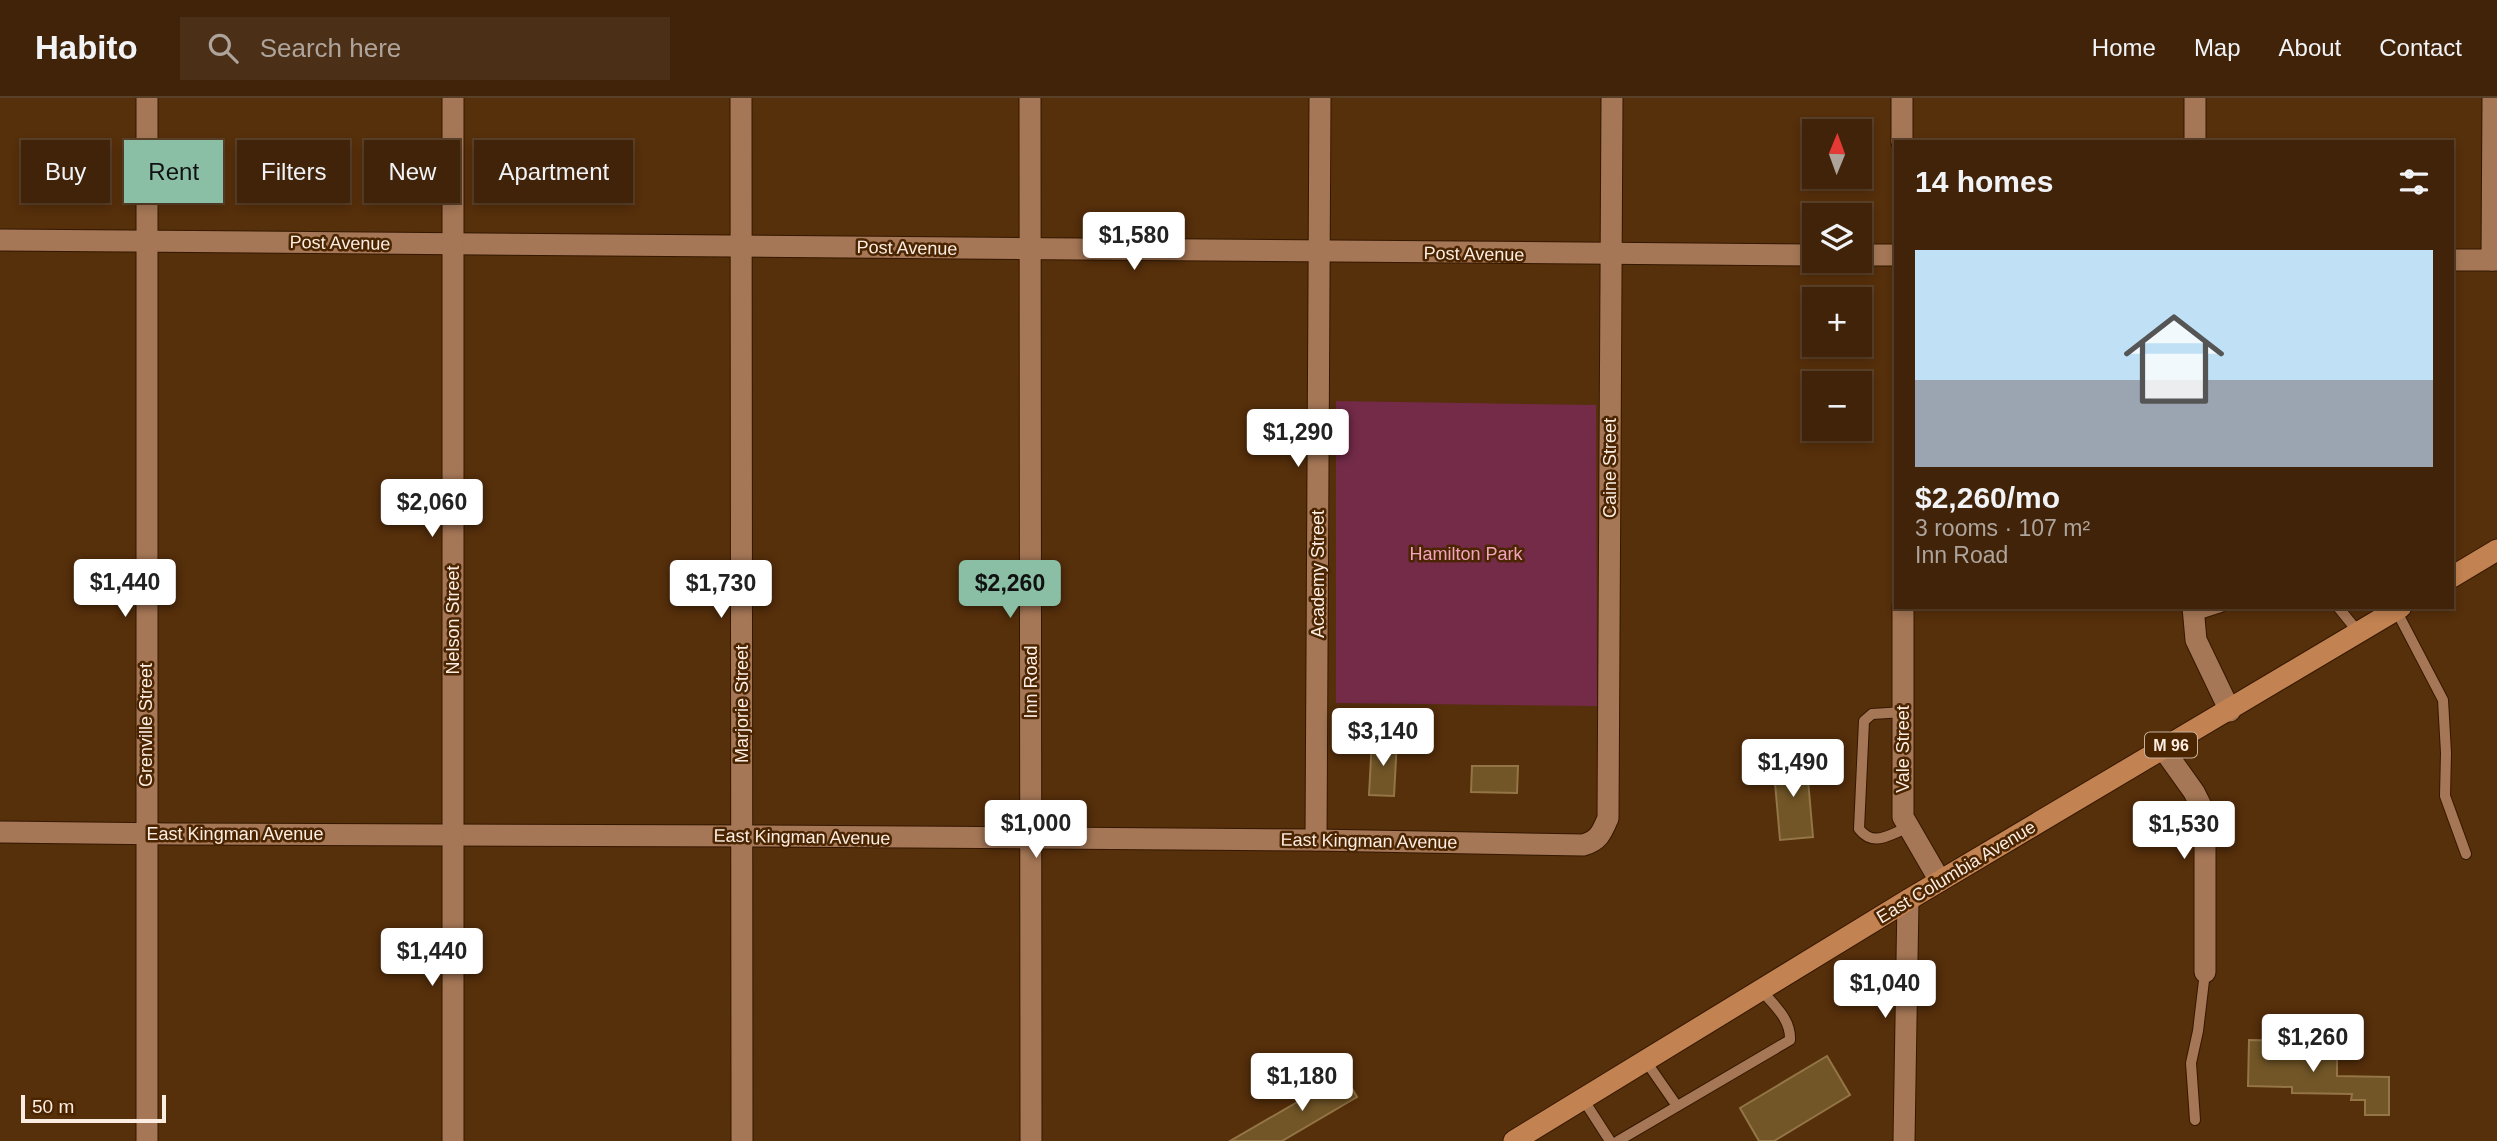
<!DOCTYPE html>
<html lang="en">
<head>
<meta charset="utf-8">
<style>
  body { margin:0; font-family:Helvetica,sans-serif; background:#4b2f16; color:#f1f3f6; height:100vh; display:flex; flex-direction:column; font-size:26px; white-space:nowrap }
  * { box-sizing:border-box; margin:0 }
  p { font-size:23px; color:#aea49c }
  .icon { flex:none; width:38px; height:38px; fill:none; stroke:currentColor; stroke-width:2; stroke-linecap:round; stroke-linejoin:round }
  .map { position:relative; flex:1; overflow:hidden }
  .panel { position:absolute; left:1894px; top:42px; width:560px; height:469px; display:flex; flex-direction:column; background:#402308; border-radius:0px; box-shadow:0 4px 10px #0003,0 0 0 2px #594029 }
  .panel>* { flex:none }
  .hud { position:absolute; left:21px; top:42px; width:665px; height:63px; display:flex; gap:14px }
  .needle { width:46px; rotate:1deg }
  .tools { position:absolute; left:1802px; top:21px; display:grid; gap:14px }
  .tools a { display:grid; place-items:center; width:70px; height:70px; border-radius:0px; background:#402308; box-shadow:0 4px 10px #0003,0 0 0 2px #594029; font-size:35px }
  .scale { position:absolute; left:21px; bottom:18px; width:145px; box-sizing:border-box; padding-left:7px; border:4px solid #fcede2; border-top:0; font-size:19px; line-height:24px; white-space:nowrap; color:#fcede2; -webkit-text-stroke:5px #4b2400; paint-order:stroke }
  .price { position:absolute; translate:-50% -60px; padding:0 16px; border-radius:7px; background:#fff; color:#222; font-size:23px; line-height:46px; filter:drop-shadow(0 2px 4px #0008) }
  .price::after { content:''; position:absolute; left:50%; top:42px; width:21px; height:16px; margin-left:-10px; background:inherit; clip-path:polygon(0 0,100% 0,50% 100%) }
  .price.selected { background:#8abfa5; color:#111 }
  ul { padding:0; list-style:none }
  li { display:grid; align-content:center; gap:14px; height:371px; padding:0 21px }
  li+li { border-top:2px solid #594029 }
  li span { display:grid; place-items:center; height:217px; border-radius:0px; color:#555 }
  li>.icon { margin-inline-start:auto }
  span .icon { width:126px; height:126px; fill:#fffc; stroke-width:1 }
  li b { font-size:30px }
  h2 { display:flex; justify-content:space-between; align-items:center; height:84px; padding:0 21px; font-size:30px }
  .pill { padding:0 24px; border-radius:0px; background:#402308; box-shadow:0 4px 10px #0003,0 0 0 2px #594029; font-size:24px; line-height:63px }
  .pill.selected { background:#8abfa5; color:#111 }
  header { display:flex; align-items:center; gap:42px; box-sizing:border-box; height:98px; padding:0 35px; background:#402308; border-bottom:2px solid #594029 }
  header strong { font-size:33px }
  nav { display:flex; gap:38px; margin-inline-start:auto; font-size:24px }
  .search { width:490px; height:63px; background:#4b2f16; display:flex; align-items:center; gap:18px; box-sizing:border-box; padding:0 24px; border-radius:0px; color:#aea49c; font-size:26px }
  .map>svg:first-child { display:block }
  .green { fill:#732b48 }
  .building { fill:#725627; stroke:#937546; stroke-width:2 }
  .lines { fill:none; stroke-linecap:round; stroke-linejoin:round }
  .lane-casing { stroke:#351800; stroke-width:12 }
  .street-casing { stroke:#351800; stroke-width:23 }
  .primary-casing { stroke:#351800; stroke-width:23 }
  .lane { stroke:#a57756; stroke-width:10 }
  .street { stroke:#a57756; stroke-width:21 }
  .primary { stroke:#c28251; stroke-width:21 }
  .labels { text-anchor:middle; stroke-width:5; stroke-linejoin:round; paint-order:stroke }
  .shield { fill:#4b2400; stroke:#c7b19e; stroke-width:2 }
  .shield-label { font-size:16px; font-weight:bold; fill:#fcede2 }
  .street-label { font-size:18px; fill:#fcede2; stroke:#4b2400 }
  .park-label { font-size:18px; fill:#f2a3be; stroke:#4b2400 }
</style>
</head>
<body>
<header>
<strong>Habito</strong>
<div class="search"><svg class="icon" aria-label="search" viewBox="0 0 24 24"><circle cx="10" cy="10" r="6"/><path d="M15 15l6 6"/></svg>Search here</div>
<nav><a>Home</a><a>Map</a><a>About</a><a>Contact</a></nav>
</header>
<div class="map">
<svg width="2497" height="1043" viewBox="0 0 2497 1043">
  <rect width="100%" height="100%" fill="#562f0b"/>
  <path class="green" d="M 1336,303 L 1596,307 L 1597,608 L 1336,605 Z"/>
  <g class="building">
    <path d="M 1372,641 L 1397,642 L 1394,698 L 1369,697 Z"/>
    <path d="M 1806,659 L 1813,739 L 1780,742 L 1773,662 Z"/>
    <path d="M 1472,668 L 1518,668 L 1517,695 L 1471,694 Z"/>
    <path d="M 2249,942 L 2295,943 L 2295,951 L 2337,952 L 2337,978 L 2389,979 L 2389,1017 L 2365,1017 L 2365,1002 L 2351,1002 L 2352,996 L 2292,995 L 2292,989 L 2248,988 Z"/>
    <path d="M 1827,958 L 1850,997 L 1774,1043 L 1759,1043 L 1740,1010 Z"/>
    <path d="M 1344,977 L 1357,999 L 1282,1043 L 1230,1043 Z"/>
  </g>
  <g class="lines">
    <g class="lane-casing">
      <g id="lane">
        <path d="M 2338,509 L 2359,535"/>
        <path d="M 2396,512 L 2443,602 L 2446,655 L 2445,698 L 2466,756"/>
        <path d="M 2193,518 L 2221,509"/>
        <path d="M 1904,614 L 1872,616 L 1864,623 L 1859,731 C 1874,750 1890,736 1909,729"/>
        <path d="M 1645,962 L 1677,1008"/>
        <path d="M 1583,1001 L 1610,1043"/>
        <path d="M 2195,1022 L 2191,965 L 2198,933 L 2205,874"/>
        <path d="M 1618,1043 L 1790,942 C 1791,921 1774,907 1761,892"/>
      </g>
    </g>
    <g class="street-casing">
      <g id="street">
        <path d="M 147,0 L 147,1043"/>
        <path d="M 741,0 L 742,1043"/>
        <path d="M 1030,0 L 1031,1043"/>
        <path d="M 1902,44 L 1902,0"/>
        <path d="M 2195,44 L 2195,0"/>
        <path d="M 0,142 L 1815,157"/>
        <path d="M 1860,157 L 1895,157"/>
        <path d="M 2452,162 L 2497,162"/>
        <path d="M 2492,162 L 2493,0"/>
        <path d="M 1903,509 L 1903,719 L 1940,783"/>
        <path d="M 2193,509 L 2196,542 L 2230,613"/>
        <path d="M 2164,652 L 2194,694 L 2205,716 L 2205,874"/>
        <path d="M 0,734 L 173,736 L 763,738 L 1316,742 L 1583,747 C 1599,743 1602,734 1608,720 L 1612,0"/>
        <path d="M 1316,742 L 1320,0"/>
        <path d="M 453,1043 L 453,0"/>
        <path d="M 1904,1043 L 1908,802"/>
      </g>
    </g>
    <g class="primary-casing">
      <g id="primary">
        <path d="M 2452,479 L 2497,452"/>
        <path d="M 1514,1043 L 1908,802 L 2401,509"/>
      </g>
    </g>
    <use href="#lane" class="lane"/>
    <use href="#street" class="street"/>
    <use href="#primary" class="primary"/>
  </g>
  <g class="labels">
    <rect class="shield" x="2145" y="634.5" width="52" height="25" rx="5"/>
    <g class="shield-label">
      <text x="2171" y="653">M 96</text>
    </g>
    <g class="street-label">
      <text transform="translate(340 145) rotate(1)" y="6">Post Avenue</text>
      <text transform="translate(907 150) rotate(1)" y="6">Post Avenue</text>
      <text transform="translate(1474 156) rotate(1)" y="6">Post Avenue</text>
      <text transform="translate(1610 370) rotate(-90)" y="6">Caine Street</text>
      <text transform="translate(1318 476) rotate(-90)" y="6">Academy Street</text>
      <text transform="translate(453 522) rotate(-90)" y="6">Nelson Street</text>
      <text transform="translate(1031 584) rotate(-90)" y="6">Inn Road</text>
      <text transform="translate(742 606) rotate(-90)" y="6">Marjorie Street</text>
      <text transform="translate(146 627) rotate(-90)" y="6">Grenville Street</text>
      <text transform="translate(1903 651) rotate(-90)" y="6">Vale Street</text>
      <text x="235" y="742">East Kingman Avenue</text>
      <text transform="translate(802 739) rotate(1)" y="6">East Kingman Avenue</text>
      <text transform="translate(1369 743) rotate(1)" y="6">East Kingman Avenue</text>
      <text transform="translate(1956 774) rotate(-31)" y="6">East Columbia Avenue</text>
    </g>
    <g class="park-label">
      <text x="1466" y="462">Hamilton Park</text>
    </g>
  </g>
</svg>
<div class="tools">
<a><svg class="needle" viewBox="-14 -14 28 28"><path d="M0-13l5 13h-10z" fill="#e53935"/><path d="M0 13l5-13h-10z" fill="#aea49c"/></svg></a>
<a><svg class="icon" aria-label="layers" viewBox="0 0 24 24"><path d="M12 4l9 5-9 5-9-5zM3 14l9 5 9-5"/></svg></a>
<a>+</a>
<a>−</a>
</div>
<div class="scale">50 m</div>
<b class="price" style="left:1134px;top:174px">$1,580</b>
<b class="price" style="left:1298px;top:371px">$1,290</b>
<b class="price" style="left:432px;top:441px">$2,060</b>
<b class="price" style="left:125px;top:521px">$1,440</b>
<b class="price" style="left:721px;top:522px">$1,730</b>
<b class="price selected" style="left:1010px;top:522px">$2,260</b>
<b class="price" style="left:1383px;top:670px">$3,140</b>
<b class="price" style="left:1793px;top:701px">$1,490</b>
<b class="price" style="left:1036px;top:762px">$1,000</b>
<b class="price" style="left:2184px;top:763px">$1,530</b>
<b class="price" style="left:432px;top:890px">$1,440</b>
<b class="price" style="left:1885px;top:922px">$1,040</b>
<b class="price" style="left:2313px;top:976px">$1,260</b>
<b class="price" style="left:1302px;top:1015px">$1,180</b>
<div class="hud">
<a class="pill">Buy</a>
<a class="pill selected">Rent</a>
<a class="pill">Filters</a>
<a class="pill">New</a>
<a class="pill">Apartment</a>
</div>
<section class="panel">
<h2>14 homes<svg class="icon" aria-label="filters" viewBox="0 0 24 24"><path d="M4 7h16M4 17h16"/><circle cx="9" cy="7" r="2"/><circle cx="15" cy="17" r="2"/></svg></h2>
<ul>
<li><span style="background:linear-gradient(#bfe0f5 60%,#9aa5b1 0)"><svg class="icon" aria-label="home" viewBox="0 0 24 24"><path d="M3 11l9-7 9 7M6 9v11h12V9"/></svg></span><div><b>$2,260/mo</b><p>3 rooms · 107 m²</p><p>Inn Road</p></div></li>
</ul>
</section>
</div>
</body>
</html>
